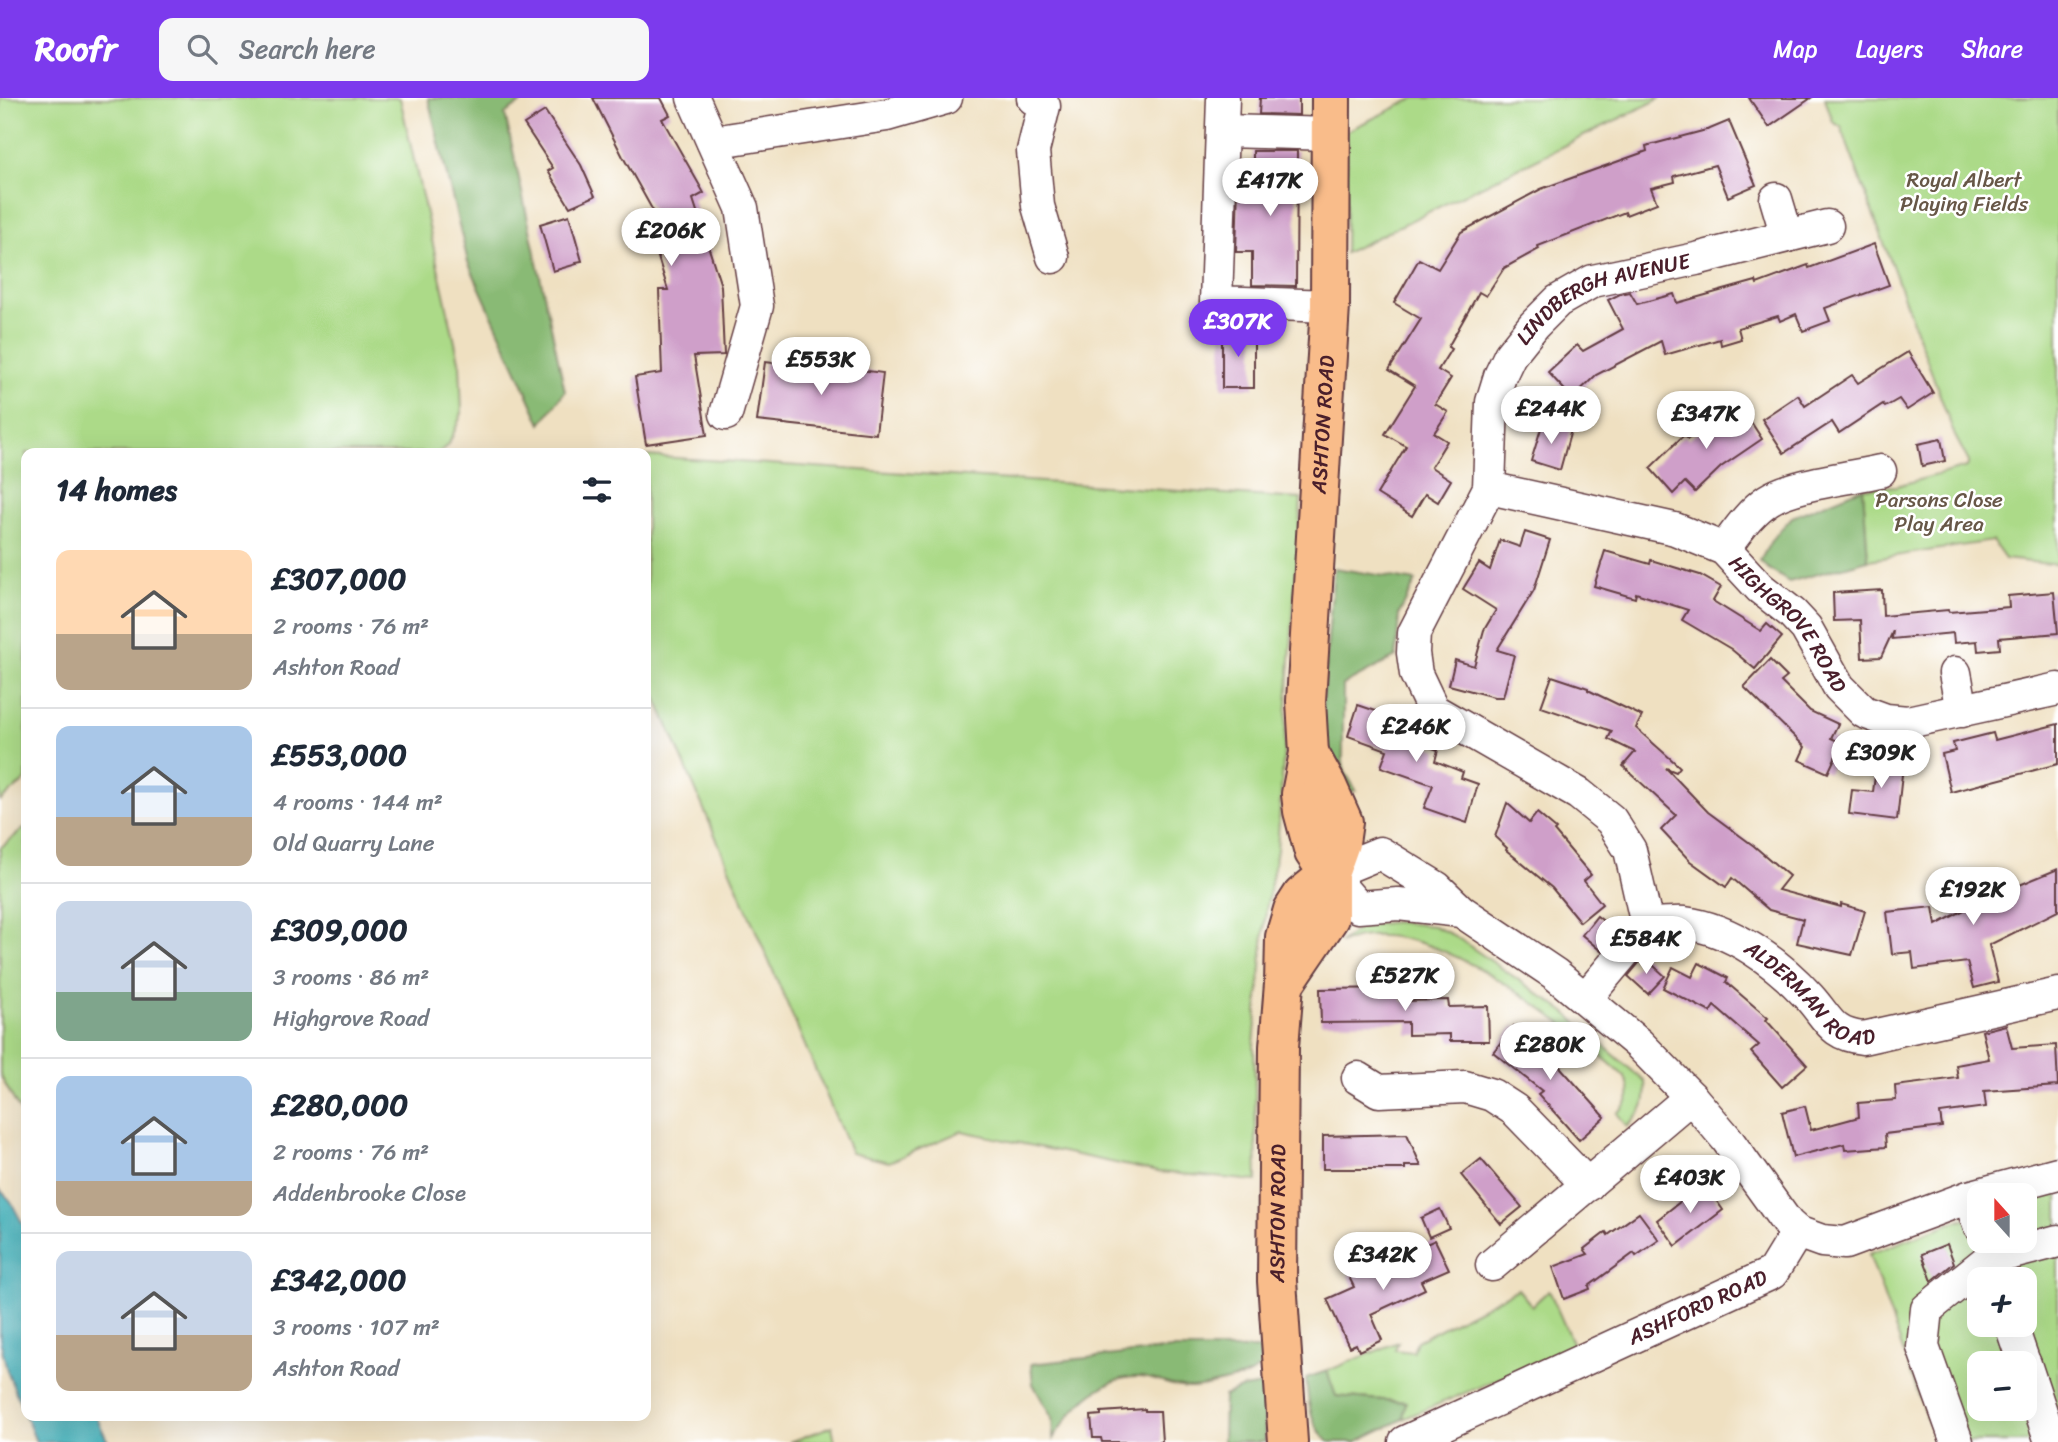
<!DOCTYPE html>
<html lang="en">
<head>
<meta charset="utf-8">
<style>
  body { margin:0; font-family:Sriracha,sans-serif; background:#f6f6f7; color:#1f2937; height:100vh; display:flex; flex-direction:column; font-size:26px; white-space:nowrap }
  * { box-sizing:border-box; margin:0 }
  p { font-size:23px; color:#747a83 }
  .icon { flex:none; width:38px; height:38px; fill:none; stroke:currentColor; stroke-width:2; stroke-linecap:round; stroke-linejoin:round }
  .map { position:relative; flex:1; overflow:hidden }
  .side { position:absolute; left:21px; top:350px; width:630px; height:973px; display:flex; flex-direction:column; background:#fff; border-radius:14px; box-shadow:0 7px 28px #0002 }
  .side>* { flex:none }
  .needle { width:46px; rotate:339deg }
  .buttons { position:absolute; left:1967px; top:1085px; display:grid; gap:14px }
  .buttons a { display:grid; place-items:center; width:70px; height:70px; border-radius:14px; background:#fff; box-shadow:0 7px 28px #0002; font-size:35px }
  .price { position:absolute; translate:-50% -60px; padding:0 16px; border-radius:24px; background:#fff; color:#222; font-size:23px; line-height:46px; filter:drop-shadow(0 2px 4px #0008) }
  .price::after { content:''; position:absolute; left:50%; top:42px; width:21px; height:16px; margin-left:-10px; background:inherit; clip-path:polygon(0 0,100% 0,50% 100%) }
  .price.active { background:#7c3aed; color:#fff }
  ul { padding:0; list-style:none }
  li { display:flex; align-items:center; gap:21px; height:175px; padding:0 35px }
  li+li { border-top:2px solid #e0e1e3 }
  li span { display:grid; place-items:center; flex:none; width:196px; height:140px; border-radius:14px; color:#555 }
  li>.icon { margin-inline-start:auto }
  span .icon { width:84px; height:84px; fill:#fffc; stroke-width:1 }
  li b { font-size:30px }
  h2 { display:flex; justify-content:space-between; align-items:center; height:84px; padding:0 35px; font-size:30px }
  header { display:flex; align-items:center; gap:42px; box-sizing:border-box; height:98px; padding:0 35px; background:#7c3aed; color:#fff }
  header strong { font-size:33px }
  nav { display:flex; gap:38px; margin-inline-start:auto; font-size:24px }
  .search { width:490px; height:63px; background:#f6f6f7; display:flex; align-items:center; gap:18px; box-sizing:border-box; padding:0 24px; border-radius:14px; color:#747a83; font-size:26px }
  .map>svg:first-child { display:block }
  .green { fill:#acda88; stroke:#7b7c5a; stroke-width:2; fill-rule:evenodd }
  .forest { fill:#89ba74; stroke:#6a6c50; stroke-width:2 }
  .water { fill:#3daeb7; stroke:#446671; stroke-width:2 }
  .building { fill:#cf9fc9 }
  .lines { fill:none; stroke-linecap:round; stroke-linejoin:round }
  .minor-casing { stroke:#633c42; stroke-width:35 }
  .major-casing { stroke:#633c42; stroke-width:42 }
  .minor { stroke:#fff; stroke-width:32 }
  .major { stroke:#f9bc8a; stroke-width:38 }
  .labels { text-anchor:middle; stroke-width:5; stroke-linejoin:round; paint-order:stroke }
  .park-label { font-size:21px; fill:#675747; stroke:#fff }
  .street-label { font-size:21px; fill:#4a1f2b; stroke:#fff }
</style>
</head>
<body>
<header>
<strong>Roofr</strong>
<div class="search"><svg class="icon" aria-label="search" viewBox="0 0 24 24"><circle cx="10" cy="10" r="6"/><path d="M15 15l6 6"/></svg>Search here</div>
<nav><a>Map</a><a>Layers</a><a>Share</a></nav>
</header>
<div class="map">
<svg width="2058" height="1344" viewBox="0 0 2058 1344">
  <rect width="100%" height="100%" fill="#fff"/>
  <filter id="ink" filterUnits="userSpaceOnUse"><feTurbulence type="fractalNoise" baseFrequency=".0143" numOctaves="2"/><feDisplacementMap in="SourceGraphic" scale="14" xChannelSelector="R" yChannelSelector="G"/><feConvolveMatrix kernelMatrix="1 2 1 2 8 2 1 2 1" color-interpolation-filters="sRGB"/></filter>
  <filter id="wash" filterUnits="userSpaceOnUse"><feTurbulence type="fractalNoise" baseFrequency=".00686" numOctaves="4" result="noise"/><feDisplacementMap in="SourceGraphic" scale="28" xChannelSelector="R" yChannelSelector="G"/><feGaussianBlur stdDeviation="1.57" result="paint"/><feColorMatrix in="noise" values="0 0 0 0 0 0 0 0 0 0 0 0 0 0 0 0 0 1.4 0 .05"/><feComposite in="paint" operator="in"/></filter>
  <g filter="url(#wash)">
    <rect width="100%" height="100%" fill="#efe0c1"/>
    <g class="green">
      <path d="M 0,0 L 400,0 L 460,267 L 462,315 L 449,346 L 438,355 L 26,355 L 26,682 L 0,703 Z"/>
      <path d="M 1415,0 L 1661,0 L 1345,155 L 1347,33 Z"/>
      <path d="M 1825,0 L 2058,0 L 2058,467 L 2005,461 L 1992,443 L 1868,462 L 1863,390 L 1896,388 L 1967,369 L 1969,364 L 1955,338 L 1841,29 L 1833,24 Z"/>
      <path d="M 646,358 L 1301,401 L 1277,752 L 1266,812 L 1254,947 L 1257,1083 L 1158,1074 L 962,1033 L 889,1064 L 851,1055 L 646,576 Z"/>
      <path d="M 26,729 L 26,1024 L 0,977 L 0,750 Z"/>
      <path d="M 1396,824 L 1434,828 L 1455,838 L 1565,914 L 1645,984 C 1647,1007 1643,1013 1627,1029 L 1617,1015 C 1631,1004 1633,993 1624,978 C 1565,925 1425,808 1340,845 C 1360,826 1369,827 1396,824 Z"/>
      <path d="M 2058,1091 L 2058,1344 L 1935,1344 L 1869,1156 L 1962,1121 L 1979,1124 L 1979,1143 L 2025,1143 L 2025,1102 ZM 1979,1181 L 2025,1181 L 2025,1227 L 1979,1227 ZM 1979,1265 L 2025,1265 L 2025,1311 L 1979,1311 Z"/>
      <path d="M 1518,1191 L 1532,1208 L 1549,1192 L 1574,1249 L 1403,1321 L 1405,1304 L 1335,1298 L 1327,1273 L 1398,1244 L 1395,1252 L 1413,1254 L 1417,1243 Z"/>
      <path d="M 832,1328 L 835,1344 L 790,1344 Z"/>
    </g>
    <g class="forest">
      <path d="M 428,0 L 528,0 L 505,16 L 565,293 L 541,326 L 468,164 Z"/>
      <path d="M 1863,390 L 1868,462 L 1789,484 L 1770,472 L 1760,463 L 1772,441 L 1792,419 Z"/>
      <path d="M 1334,470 L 1416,483 L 1399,516 L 1396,559 L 1343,587 L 1343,664 L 1345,674 L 1356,692 L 1343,697 L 1327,660 L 1322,612 Z"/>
      <path d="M 1172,1251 L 1260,1251 L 1261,1269 C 1250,1278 1240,1280 1227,1283 C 1215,1286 1201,1290 1190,1290 C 1172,1290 1155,1279 1137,1279 C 1100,1279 1070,1313 1053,1341 L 1052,1320 L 1033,1286 L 1031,1266 Z"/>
      <path d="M 1327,1273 L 1336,1298 L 1406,1304 L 1403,1321 L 1356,1344 L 1329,1344 C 1310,1327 1308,1304 1306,1280 Z"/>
      <path d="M 1263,1287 L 1265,1344 L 1223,1344 L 1224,1298 L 1243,1290 Z"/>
    </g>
    <path class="water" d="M 0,1092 L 10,1102 L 26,1132 L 26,1318 L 96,1318 L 108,1344 L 36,1344 L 7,1273 L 0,1241 Z"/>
    <g id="blocks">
      <g class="building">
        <path d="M 593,0 L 661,0 L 670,17 L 662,21 L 704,95 L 693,101 L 721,188 L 724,257 L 694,258 L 707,337 L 646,346 L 635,279 L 662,275 L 659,192 L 668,192 L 650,133 L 662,129 L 623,59 Z"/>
        <path d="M 1260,0 L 1299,0 L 1299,17 L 1259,16 Z"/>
        <path d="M 1749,0 L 1811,0 L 1769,29 Z"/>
        <path d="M 545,13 L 581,67 L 595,98 L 570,109 L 548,73 L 553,70 L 524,26 Z"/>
        <path d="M 1729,23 L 1756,87 L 1728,99 L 1715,67 L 1674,78 L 1675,84 L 1651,90 L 1657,105 L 1626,117 L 1625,114 L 1538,148 L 1539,151 L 1504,170 L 1486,198 L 1479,194 L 1448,249 L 1451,251 L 1438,272 L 1451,280 L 1435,306 L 1448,314 L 1434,335 L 1447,343 L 1431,369 L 1451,382 L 1438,404 L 1425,396 L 1412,418 L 1377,396 L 1406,348 L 1385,336 L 1415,288 L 1389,272 L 1421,221 L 1394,205 L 1419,161 L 1438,171 L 1461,134 L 1541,91 L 1647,53 L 1646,48 L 1710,31 Z"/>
        <path d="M 1253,53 L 1297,53 L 1296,188 L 1252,187 L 1252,154 L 1236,154 L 1238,87 L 1253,87 Z"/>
        <path d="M 569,117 L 582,163 L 576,164 L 577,166 L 553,173 L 540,126 Z"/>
        <path d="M 1874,146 L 1889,187 L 1825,210 L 1830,223 L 1803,233 L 1796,216 L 1780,223 L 1778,218 L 1738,230 L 1741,241 L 1721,247 L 1720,241 L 1665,257 L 1661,243 L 1596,277 L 1572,300 L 1548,274 L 1577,247 L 1583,253 L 1623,231 L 1608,202 L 1620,196 L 1630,194 L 1637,206 L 1674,196 L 1677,205 L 1756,183 L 1757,186 L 1808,167 L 1809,170 Z"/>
        <rect x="1222" y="232" width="32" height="58"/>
        <path d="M 1908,254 L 1933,295 L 1907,312 L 1899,301 L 1885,309 L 1883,306 L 1839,335 L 1832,324 L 1784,355 L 1762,321 L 1798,297 L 1805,308 L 1852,277 L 1858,285 Z"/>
        <path d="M 765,264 L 815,270 L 816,266 L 883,275 L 876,336 L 757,323 Z"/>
        <path d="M 1740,307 L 1762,341 L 1721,369 L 1695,394 L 1685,384 L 1673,396 L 1650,370 L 1684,337 L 1688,341 Z"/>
        <path d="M 1543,324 L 1571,332 L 1560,372 L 1531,363 Z"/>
        <path d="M 1941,341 L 1945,363 L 1922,368 L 1918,346 Z"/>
        <path d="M 1525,434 L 1550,442 L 1534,492 L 1497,552 L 1514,557 L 1503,599 L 1494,599 L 1449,587 L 1455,562 L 1474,568 L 1484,532 L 1496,512 L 1463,491 L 1479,465 L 1490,472 L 1500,442 L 1520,449 Z"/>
        <path d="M 1605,453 L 1650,466 L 1651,462 L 1700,477 L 1721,489 L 1713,503 L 1761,533 L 1767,526 L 1782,539 L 1755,571 L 1731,551 L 1682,522 L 1688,512 L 1636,495 L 1635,500 L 1594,488 Z"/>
        <path d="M 1882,492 L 1883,518 L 1948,512 L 1949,514 L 2009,509 L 2008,498 L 2054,494 L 2058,535 L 1999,540 L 2000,551 L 1978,553 L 1977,543 L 1954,545 L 1953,535 L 1892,541 L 1893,533 L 1881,559 L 1862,560 L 1860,522 L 1834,523 L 1833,495 Z"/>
        <path d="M 1770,562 L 1787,579 L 1781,584 L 1810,613 L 1838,626 L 1831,640 L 1842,645 L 1828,675 L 1799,662 L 1805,649 L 1744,589 Z"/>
        <path d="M 1552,578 L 1588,590 L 1588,592 L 1642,618 L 1636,630 L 1680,669 L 1676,674 L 1666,670 L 1708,714 L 1754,748 L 1789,778 L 1778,792 L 1841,809 L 1841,806 L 1865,813 L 1852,857 L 1797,845 L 1803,821 L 1769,812 L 1732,780 L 1726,789 L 1690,763 L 1661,732 L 1676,717 L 1623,668 L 1635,654 L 1608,641 L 1612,633 L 1541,609 Z"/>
        <path d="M 1358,607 L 1394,619 L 1390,629 L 1414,638 L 1413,643 L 1438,652 L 1435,663 L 1463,674 L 1461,680 L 1478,686 L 1467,725 L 1424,710 L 1433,687 L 1381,669 L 1387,652 L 1348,638 Z"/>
        <path d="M 2058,626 L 2058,666 L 1951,694 L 1942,656 L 1955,653 L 1953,645 L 1993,635 L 1995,642 Z"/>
        <path d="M 1878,655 L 1904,658 L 1897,722 L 1849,716 L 1852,692 L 1873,694 Z"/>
        <path d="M 1507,705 L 1529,725 L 1537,715 L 1556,731 L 1554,733 L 1591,777 L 1584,783 L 1602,806 L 1580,824 L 1552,790 L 1506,752 L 1507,750 L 1495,739 Z"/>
        <path d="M 2058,771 L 2058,813 L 1989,847 L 1998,884 L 1974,890 L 1967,864 L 1914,871 L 1912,854 L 1892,856 L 1887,814 L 1933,809 L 1936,827 L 1981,803 L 1978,798 L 2006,784 L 2010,791 Z"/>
        <path d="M 1597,818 L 1617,834 L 1601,853 L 1582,837 Z"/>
        <path d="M 1644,859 L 1665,878 L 1648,896 L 1628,878 Z"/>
        <path d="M 1699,865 L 1728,880 L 1726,884 L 1768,920 L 1766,922 L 1807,967 L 1782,989 L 1751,954 L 1759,947 L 1714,908 L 1710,914 L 1663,890 L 1673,869 L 1692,879 Z"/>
        <path d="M 1402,890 L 1402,903 L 1448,902 L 1449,909 L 1488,908 L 1489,943 L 1450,943 L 1450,936 L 1408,937 L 1408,924 L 1321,925 L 1320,891 Z"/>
        <path d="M 2006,927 L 2012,950 L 2056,947 L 2058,988 L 1984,993 L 1986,1009 L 1940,1015 L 1942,1029 L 1885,1036 L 1886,1049 L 1845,1052 L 1844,1046 L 1793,1059 L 1782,1014 L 1805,1008 L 1811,1032 L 1859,1019 L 1858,1005 L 1896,1002 L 1895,988 L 1958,980 L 1956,967 L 1989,961 L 1982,933 Z"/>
        <path d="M 1514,928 L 1544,951 L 1605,1019 L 1579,1042 L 1538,996 L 1542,993 L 1493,954 Z"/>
        <path d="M 1407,1036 L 1421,1068 L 1405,1068 L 1405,1071 L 1323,1071 L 1323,1038 Z"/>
        <path d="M 1481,1061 L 1522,1109 L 1501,1126 L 1461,1077 Z"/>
        <path d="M 1704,1085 L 1723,1112 L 1676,1148 L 1657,1122 Z"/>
        <path d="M 1440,1111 L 1449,1130 L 1429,1139 L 1421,1120 Z"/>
        <path d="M 1639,1115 L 1659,1142 L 1636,1158 L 1634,1155 L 1589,1188 L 1590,1191 L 1564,1201 L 1553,1169 L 1588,1156 L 1584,1151 L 1606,1134 L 1608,1137 Z"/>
        <path d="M 1435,1142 L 1449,1171 L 1421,1183 L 1425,1191 L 1371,1216 L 1382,1242 L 1359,1253 L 1356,1246 L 1349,1249 L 1327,1201 L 1354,1189 L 1348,1177 L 1375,1165 L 1376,1169 Z"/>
        <path d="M 1947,1146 L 1954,1165 L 1932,1183 L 1922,1156 Z"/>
        <path d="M 1145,1311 L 1145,1313 L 1160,1313 L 1162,1344 L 1102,1344 L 1101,1340 L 1093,1340 L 1091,1318 L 1101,1317 L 1101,1314 Z"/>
      </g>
    </g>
  </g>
  <g filter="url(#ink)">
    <use href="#blocks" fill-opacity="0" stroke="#633c42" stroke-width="2"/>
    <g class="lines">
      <g class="minor-casing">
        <g id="minor">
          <path d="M 693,0 L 742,110 L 757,208 L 726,316"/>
          <path d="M 1033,0 L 1044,8 L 1033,53 L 1038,108 L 1053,159"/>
          <path d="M 1223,0 L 1216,204 L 1330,208"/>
          <path d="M 1223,33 L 1331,36"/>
          <path d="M 713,44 L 887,17 L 946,0"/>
          <path d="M 1776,101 L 1787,138"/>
          <path id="s1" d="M 1489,390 L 1675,431 L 1724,451 L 1760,490 L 1792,515 L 1806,530 L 1839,589 L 1864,614 L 1886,622 L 1908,624 L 2058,591"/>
          <path d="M 1724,451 C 1737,434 1749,415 1768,402 C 1792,386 1850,380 1880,373"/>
          <path d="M 1955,575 L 1962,613"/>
          <path d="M 1461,813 L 1398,806 L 1358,809 L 1329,776 L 1380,755 L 1437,790 L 1461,813 L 1555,876 L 1639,946 L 1691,999 L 1726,1040 L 1788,1126 L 1797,1134 L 1822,1143 L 1845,1145 L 1969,1099 L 2058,1075"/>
          <path id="s2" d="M 1647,827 C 1659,826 1673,824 1685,825 C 1732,831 1778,865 1809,899 C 1829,921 1831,937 1863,940 L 2058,896"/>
          <path id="s3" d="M 1586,900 L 1647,827 L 1630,752 L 1611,722 L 1579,696 L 1433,612 L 1416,576 L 1413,555 L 1414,535 L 1489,390 L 1492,304 L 1500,278 L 1510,257 L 1534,227 L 1558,203 L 1593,183 L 1696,161 L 1827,128"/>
          <path d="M 1358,980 L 1379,993 L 1465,989 L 1492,997 L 1515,1012 L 1588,1087"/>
          <path d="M 1969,1099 L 1979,1127"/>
          <path d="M 1492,1167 L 1691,999"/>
          <path d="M 2011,1227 L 2024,1265"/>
          <path d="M 2025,1266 L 2051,1344"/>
          <path id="s4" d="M 1405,1344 L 1772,1175 L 1797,1134"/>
          <path d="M 1957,1344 L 1923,1249 L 1927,1211 L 1989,1161 L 2058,1143"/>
        </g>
      </g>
      <g class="major-casing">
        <g id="major">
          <path id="s5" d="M 1329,776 L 1314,754 L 1303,713 L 1301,696 L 1309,655 L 1306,603 L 1330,208 L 1331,0"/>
          <path d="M 1284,886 L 1329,820 L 1329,776 L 1340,745 L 1343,724 L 1327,688 L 1309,655"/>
          <path id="s6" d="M 1288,1344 L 1277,1183 L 1279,949 L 1284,886 L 1285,839 L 1293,812 L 1302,798 L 1329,776"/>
        </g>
      </g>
      <use href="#minor" class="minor"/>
      <use href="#major" class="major"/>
    </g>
  </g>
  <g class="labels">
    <g class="park-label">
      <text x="1964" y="89">Royal Albert<tspan x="1964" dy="24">Playing Fields</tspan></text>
      <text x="1939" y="409">Parsons Close<tspan x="1939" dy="24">Play Area</tspan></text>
    </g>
    <g class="street-label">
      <text dy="7" stroke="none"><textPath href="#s3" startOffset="912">LINDBERGH AVENUE</textPath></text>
      <text dy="7" stroke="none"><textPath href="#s5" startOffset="457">ASHTON ROAD</textPath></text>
      <text dy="7" stroke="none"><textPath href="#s1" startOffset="343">HIGHGROVE ROAD</textPath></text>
      <text dy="7" stroke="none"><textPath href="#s2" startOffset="186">ALDERMAN ROAD</textPath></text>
      <text dy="7" stroke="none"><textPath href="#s6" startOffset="229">ASHTON ROAD</textPath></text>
      <text dy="7" stroke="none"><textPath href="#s4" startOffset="322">ASHFORD ROAD</textPath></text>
    </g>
  </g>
</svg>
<div class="buttons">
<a><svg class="needle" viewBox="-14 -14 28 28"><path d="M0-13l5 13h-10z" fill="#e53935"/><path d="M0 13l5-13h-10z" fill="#747a83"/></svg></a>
<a>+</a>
<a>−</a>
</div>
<b class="price" style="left:1270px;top:120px">£417K</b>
<b class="price" style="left:671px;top:170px">£206K</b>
<b class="price active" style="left:1238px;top:261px">£307K</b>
<b class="price" style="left:821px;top:299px">£553K</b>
<b class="price" style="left:1551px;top:348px">£244K</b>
<b class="price" style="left:1706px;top:353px">£347K</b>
<b class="price" style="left:1416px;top:666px">£246K</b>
<b class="price" style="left:1881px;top:692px">£309K</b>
<b class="price" style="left:1973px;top:829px">£192K</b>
<b class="price" style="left:1646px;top:878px">£584K</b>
<b class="price" style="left:1405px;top:915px">£527K</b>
<b class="price" style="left:1550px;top:984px">£280K</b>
<b class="price" style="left:1690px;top:1117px">£403K</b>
<b class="price" style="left:1383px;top:1194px">£342K</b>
<section class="side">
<h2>14 homes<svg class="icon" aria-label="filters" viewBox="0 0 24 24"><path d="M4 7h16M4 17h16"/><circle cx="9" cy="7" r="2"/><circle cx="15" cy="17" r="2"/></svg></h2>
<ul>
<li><span style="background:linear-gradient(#ffd9b3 60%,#b9a48a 0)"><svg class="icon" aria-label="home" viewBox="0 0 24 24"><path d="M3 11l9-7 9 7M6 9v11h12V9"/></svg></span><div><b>£307,000</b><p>2 rooms · 76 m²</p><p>Ashton Road</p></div></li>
<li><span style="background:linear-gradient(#a9c7e8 65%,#b9a48a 0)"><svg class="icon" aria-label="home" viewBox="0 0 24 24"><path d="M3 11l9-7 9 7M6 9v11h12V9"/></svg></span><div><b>£553,000</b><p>4 rooms · 144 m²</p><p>Old Quarry Lane</p></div></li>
<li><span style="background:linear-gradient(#c9d6e8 65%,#7fa58c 0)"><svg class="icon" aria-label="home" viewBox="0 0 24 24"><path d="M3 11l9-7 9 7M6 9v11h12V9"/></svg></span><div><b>£309,000</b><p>3 rooms · 86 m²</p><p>Highgrove Road</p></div></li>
<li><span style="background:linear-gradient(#a9c7e8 75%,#b9a48a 0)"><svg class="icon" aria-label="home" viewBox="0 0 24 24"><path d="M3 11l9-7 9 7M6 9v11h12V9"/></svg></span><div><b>£280,000</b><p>2 rooms · 76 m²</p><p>Addenbrooke Close</p></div></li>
<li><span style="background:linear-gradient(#c9d6e8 60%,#b9a48a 0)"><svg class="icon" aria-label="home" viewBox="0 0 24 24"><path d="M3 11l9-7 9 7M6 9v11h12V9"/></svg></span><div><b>£342,000</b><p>3 rooms · 107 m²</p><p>Ashton Road</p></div></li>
</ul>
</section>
</div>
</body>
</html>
